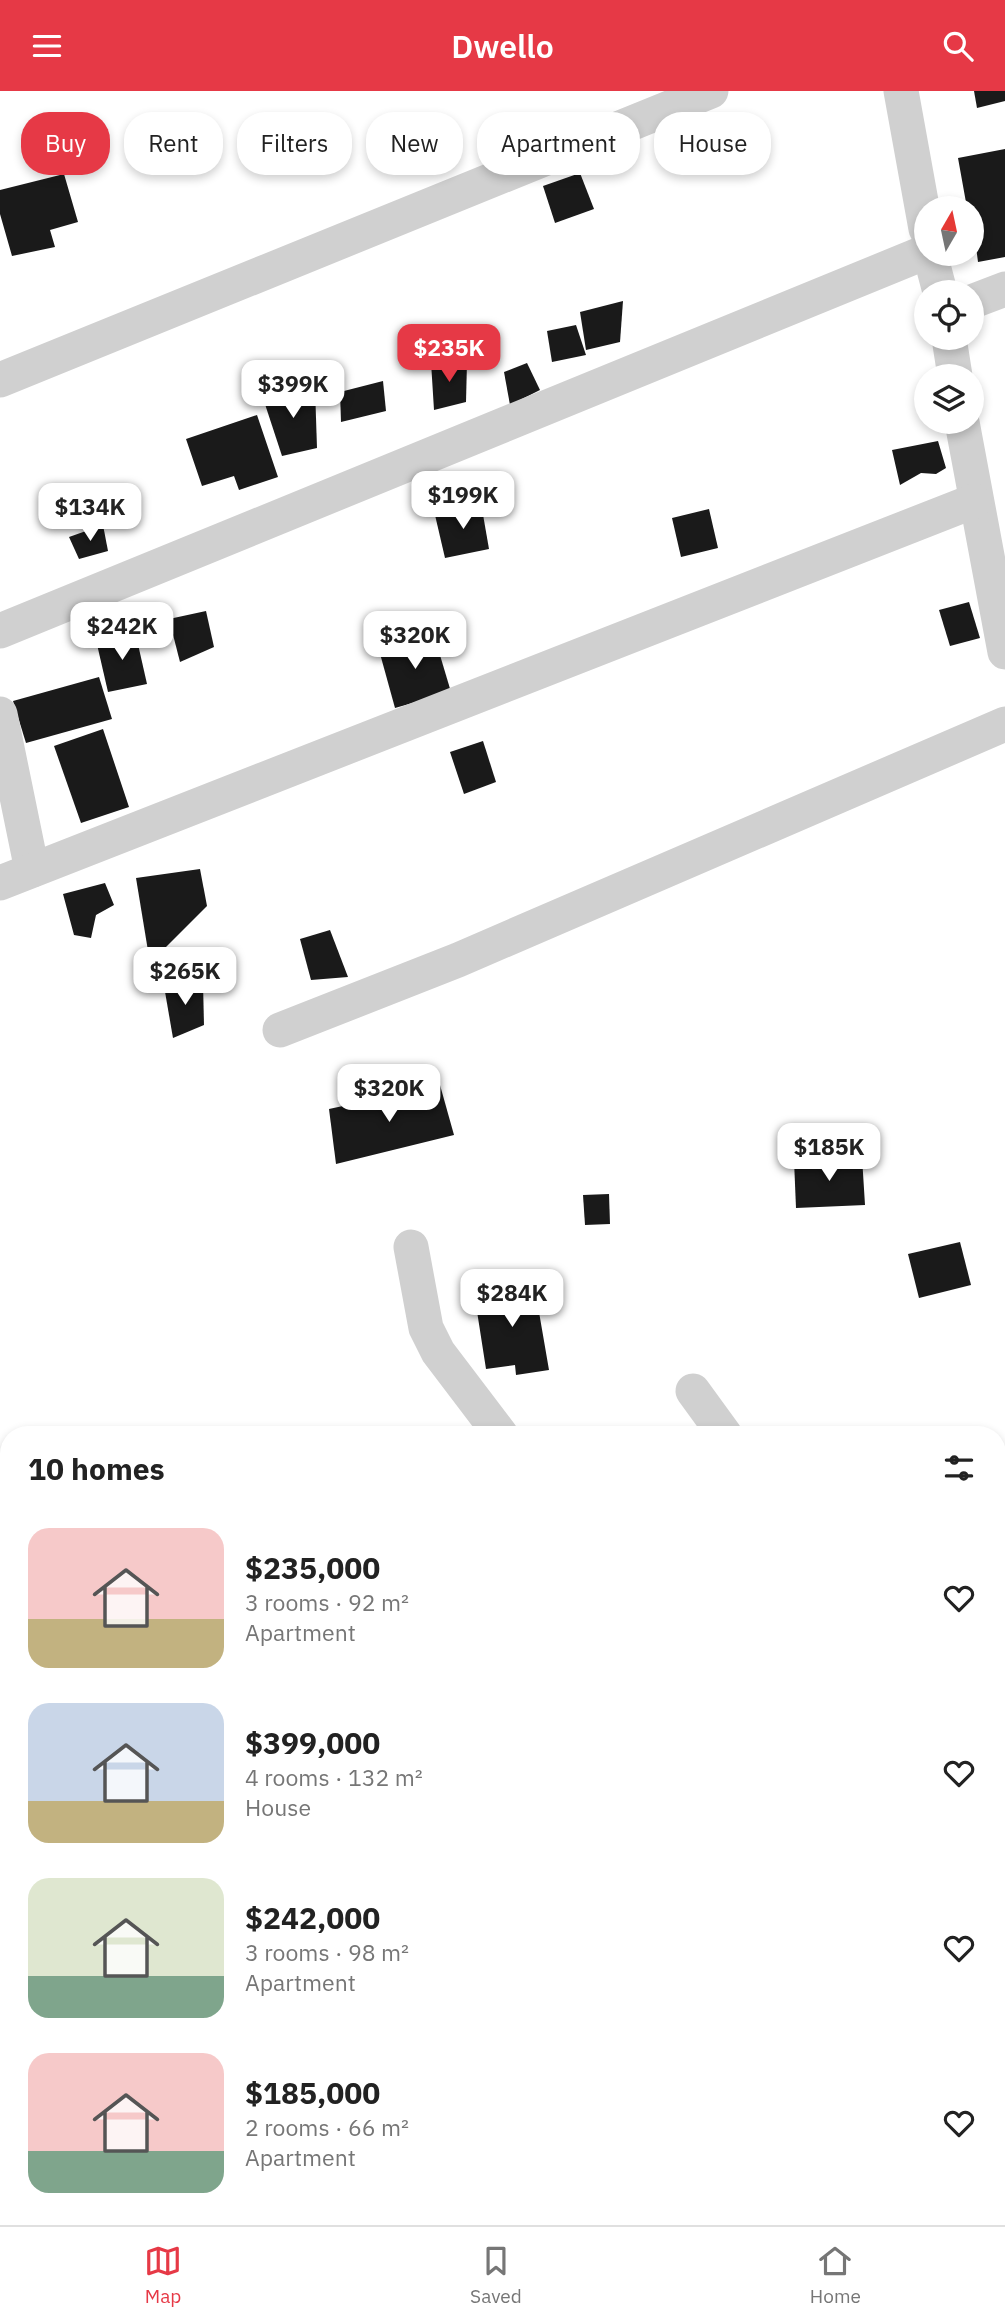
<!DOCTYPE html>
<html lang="en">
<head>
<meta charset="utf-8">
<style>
  body { margin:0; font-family:"IBM Plex Sans",sans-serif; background:#f2f2f2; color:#222; height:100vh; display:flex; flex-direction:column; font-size:26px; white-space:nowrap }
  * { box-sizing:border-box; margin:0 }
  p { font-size:23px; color:#767676 }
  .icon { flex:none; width:38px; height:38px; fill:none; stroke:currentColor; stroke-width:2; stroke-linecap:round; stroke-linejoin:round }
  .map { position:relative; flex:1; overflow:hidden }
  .drawer { position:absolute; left:0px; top:1335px; width:1006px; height:800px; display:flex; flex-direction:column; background:#fff; border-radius:28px 28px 0 0; box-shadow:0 4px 10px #0003 }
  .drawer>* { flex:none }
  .banner { position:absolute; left:21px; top:21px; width:964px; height:63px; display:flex; gap:14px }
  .needle { width:46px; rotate:9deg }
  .tools { position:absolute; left:914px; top:105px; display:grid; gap:14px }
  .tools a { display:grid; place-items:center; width:70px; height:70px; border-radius:50%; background:#fff; box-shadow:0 4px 10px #0003; font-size:35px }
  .price { position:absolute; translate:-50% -60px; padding:0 16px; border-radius:14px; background:#fff; color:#222; font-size:23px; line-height:46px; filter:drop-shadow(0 2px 4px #0008) }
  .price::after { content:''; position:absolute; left:50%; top:42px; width:21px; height:16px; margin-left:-10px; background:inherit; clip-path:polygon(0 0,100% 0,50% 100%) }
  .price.selected { background:#e63946; color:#fff }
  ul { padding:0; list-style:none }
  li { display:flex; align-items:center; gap:21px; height:175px; padding:0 28px }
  li span { display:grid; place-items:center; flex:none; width:196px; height:140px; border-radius:21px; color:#555 }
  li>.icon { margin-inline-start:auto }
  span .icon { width:84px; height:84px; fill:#fffc; stroke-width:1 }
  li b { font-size:30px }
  h2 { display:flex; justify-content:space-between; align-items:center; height:84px; padding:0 28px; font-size:30px }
  .tag { padding:0 24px; border-radius:28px; background:#fff; box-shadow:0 4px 10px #0003; font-size:24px; line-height:63px }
  .tag.selected { background:#e63946; color:#fff }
  header { display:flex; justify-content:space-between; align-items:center; height:91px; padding:0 28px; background:#e63946; color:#fff; font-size:32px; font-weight:600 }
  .tab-bar { display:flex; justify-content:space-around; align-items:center; height:98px; border-top:2px solid #e0e0e0; background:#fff; font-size:19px; color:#767676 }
  .tab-bar a { display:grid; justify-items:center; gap:4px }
  .tab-bar .selected { color:#e63946 }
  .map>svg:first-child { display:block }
  .building { fill:#1a1a1a }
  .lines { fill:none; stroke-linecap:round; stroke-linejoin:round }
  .minor { stroke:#d0d0d0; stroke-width:35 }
</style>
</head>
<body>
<header><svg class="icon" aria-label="menu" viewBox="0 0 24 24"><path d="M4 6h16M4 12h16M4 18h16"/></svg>Dwello<svg class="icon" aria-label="search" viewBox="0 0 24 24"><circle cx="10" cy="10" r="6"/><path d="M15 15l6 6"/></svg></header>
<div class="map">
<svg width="1005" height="2134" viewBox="0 0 1005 2134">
  <rect width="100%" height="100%" fill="#fff"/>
  <g class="building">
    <path d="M 974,0 L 1005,0 L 1005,10 L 977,17 Z"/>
    <path d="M 1005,58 L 1005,166 L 978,171 L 971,117 L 967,117 L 958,67 Z"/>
    <path d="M 580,82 L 594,118 L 555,132 L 543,95 Z"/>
    <path d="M 64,83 L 78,131 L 50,139 L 55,156 L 12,165 L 0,123 L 0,99 Z"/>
    <path d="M 623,210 L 620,251 L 586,259 L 580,221 Z"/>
    <path d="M 576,234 L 586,264 L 552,271 L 547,240 Z"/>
    <path d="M 431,271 L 467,271 L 466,311 L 434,319 Z"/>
    <path d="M 527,272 L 540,299 L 510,314 L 504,281 Z"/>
    <path d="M 383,290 L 386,320 L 341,331 L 340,301 Z"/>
    <path d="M 315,297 L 317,357 L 282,365 L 262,304 Z"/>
    <path d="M 257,324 L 278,386 L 239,399 L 234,385 L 202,395 L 186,348 Z"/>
    <path d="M 938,350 L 946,377 L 936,383 L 921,382 L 900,394 L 892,359 Z"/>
    <path d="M 481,412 L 489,458 L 445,467 L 435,424 Z"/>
    <path d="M 709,418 L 718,457 L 681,466 L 672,427 Z"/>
    <path d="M 103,434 L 108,460 L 79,468 L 69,446 Z"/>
    <path d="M 969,511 L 980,547 L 950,555 L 939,519 Z"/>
    <path d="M 206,520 L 214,556 L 180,571 L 169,528 Z"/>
    <path d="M 135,540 L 147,593 L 108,601 L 96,549 Z"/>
    <path d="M 434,544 L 451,601 L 395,617 L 379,559 Z"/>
    <path d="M 99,586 L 112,628 L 26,652 L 13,610 Z"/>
    <path d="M 103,638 L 129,716 L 81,732 L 54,655 Z"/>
    <path d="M 483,650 L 496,691 L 464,703 L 450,661 Z"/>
    <path d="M 200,778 L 207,815 L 150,872 L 136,787 Z"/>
    <path d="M 105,792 L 114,814 L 96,824 L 91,847 L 74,844 L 63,803 Z"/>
    <path d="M 330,839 L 348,886 L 311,889 L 300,848 Z"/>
    <path d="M 203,892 L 204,934 L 173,947 L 164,895 Z"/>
    <path d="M 440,994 L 454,1044 L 336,1073 L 329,1018 Z"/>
    <path d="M 862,1066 L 865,1114 L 796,1117 L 794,1069 Z"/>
    <path d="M 609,1103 L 610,1133 L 585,1134 L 583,1104 Z"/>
    <path d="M 960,1151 L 971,1194 L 919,1207 L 908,1163 Z"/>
    <path d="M 534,1192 L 549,1279 L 516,1284 L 515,1274 L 486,1278 L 474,1201 Z"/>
    <path d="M 1005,1747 L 1005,1795 L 998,1796 L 998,1748 Z"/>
    <path d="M 1005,1807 L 1005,1876 L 1004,1876 L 998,1846 L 998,1808 Z"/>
    <path d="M 9,2022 L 9,2075 L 1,2076 L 0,2025 Z"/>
    <path d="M 1005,2041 L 1005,2082 L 998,2083 L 998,2042 Z"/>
    <path d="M 1005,2106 L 1005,2134 L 969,2134 L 968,2126 L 998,2126 L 998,2108 Z"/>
  </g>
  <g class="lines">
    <g class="minor">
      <path d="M 901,0 L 926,138"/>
      <path d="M 930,163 L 940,201"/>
      <path d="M 971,211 L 1005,198"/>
      <path d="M 949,247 L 955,285"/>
      <path d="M 0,289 L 711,0"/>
      <path d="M 962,331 L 1005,561"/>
      <path d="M 0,540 L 926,161"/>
      <path d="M 0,623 L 32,779"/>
      <path d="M 0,792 L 974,410"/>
      <path d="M 280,939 L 458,869 L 1005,633"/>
      <path d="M 411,1156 L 426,1237 L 438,1261 L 501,1344"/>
      <path d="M 693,1300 L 725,1344"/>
      <path d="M 998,1709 L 1003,1719"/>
      <path d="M 0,1946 L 9,1944"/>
      <path d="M 998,1949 L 998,1973"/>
    </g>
  </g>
</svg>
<div class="tools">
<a><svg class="needle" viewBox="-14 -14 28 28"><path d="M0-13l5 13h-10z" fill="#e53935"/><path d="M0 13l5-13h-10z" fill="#767676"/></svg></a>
<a><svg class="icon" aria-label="locate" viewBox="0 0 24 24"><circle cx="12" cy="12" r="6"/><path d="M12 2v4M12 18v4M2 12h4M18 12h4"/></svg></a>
<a><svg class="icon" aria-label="layers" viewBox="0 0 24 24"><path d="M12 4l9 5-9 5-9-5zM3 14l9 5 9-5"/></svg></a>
</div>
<b class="price selected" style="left:449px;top:293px">$235K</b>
<b class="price" style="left:293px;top:329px">$399K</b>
<b class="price" style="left:463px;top:440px">$199K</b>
<b class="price" style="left:90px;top:452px">$134K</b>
<b class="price" style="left:122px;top:571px">$242K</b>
<b class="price" style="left:415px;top:580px">$320K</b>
<b class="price" style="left:185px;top:916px">$265K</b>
<b class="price" style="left:389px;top:1033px">$320K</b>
<b class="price" style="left:829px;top:1092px">$185K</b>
<b class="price" style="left:512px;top:1238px">$284K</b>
<div class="banner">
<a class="tag selected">Buy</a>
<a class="tag">Rent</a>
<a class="tag">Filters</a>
<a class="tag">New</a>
<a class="tag">Apartment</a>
<a class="tag">House</a>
</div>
<section class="drawer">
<h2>10 homes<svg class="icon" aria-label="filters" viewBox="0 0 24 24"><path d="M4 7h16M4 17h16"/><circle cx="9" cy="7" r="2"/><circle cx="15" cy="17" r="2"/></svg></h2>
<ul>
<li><span style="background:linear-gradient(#f6c9c9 65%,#c2b280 0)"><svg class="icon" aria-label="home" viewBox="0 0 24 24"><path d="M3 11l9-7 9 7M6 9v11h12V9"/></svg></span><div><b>$235,000</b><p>3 rooms · 92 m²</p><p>Apartment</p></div><svg class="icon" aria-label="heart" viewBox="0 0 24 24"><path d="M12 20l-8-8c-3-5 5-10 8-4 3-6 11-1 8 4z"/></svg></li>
<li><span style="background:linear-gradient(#c9d6e8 70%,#c2b280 0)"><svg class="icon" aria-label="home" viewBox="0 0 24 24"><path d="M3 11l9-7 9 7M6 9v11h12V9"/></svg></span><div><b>$399,000</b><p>4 rooms · 132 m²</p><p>House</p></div><svg class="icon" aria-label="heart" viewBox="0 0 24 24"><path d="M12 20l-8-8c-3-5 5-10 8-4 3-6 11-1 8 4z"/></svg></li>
<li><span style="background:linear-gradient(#dfe7d0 70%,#7fa58c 0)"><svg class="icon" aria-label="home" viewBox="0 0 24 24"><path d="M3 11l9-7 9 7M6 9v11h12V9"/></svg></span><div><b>$242,000</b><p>3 rooms · 98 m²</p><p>Apartment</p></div><svg class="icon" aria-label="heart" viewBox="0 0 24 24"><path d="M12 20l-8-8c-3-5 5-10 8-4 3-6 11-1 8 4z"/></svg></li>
<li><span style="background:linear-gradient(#f6c9c9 70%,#7fa58c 0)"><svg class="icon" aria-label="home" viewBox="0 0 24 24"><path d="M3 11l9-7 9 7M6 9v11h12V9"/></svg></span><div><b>$185,000</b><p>2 rooms · 66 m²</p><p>Apartment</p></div><svg class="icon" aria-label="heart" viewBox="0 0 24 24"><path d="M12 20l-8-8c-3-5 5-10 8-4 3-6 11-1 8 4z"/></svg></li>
</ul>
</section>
</div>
<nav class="tab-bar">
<a class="selected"><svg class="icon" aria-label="map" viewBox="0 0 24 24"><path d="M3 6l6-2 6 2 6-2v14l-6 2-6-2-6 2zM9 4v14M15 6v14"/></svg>Map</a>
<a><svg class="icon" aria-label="saved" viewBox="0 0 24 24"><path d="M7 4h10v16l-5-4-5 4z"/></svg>Saved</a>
<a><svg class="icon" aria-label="home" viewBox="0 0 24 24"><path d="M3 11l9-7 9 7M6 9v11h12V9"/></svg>Home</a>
</nav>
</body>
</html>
